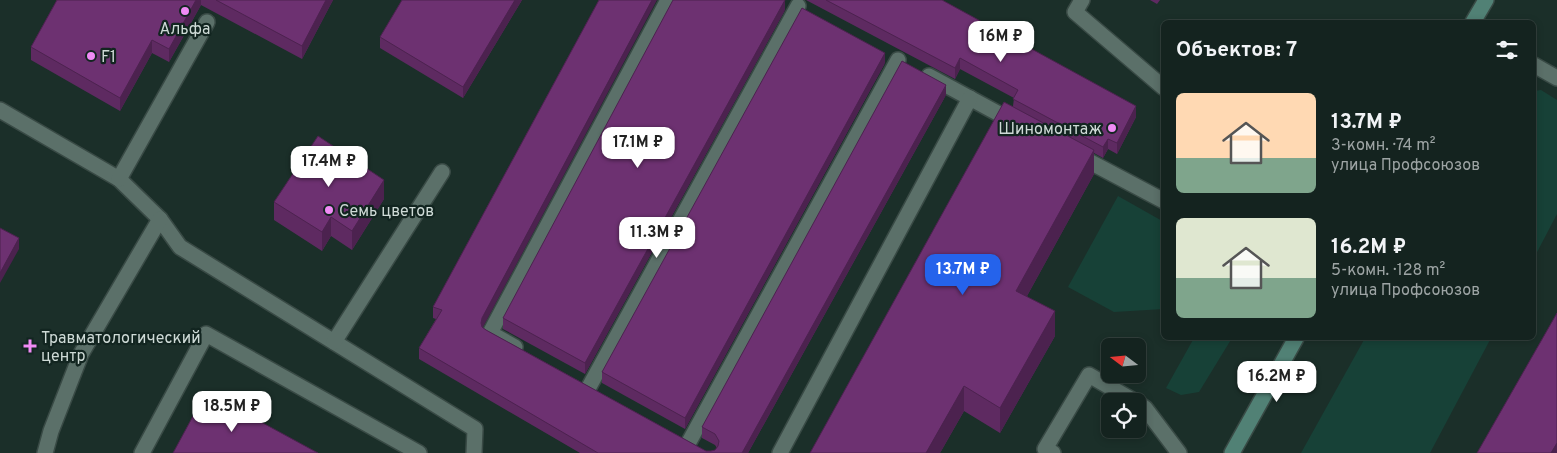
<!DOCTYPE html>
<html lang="ru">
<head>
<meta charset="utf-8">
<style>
  body { margin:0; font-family:Overpass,sans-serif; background:#212f2c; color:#f1f3f6; height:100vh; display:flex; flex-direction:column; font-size:19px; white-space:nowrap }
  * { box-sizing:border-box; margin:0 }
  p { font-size:16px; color:#9da4a4 }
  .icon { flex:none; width:28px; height:28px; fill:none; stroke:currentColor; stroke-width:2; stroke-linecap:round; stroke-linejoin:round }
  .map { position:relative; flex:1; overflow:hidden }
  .sheet { position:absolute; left:1161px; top:20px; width:375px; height:320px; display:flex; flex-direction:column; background:#14231f; border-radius:8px; box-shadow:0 2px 8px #0003,0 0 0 1px #33403d }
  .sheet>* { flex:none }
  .needle { width:32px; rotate:286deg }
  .buttons { position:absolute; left:1101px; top:338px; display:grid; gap:10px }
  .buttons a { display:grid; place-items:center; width:45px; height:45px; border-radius:8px; background:#14231f; box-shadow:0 2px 8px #0003,0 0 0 1px #33403d; font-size:25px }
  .price { position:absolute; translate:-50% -42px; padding:0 11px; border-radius:10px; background:#fff; color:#222; font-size:16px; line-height:32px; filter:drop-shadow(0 1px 2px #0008) }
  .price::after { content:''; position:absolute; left:50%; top:30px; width:15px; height:11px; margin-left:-8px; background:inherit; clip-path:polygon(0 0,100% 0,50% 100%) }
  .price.on { background:#2563eb; color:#fff }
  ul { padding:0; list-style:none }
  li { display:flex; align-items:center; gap:15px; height:125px; padding:0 15px }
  li span { display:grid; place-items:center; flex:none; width:140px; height:100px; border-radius:8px; color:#555 }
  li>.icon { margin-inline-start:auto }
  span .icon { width:60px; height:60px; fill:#fffc; stroke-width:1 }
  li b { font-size:21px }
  h2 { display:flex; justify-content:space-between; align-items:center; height:60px; padding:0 15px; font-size:21px }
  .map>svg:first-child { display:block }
  .green { fill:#174137 }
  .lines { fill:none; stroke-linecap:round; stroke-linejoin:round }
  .lane-casing { stroke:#394a45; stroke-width:18 }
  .secondary-casing { stroke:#394a45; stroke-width:18 }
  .lane { stroke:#5b7069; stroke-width:15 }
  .secondary { stroke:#518175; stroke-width:15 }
  .wall { fill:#5e2a61 }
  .shaded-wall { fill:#4c224f }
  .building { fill:#6d3171; stroke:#4c224f }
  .poi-dot { fill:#f08bf5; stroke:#122520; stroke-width:2 }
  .labels { text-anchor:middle; stroke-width:4.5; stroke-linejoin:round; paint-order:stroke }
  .poi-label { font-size:16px; fill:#cedad6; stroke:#122520; text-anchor:start }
</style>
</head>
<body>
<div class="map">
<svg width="1557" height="453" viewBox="0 0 1557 453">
  <rect width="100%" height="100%" fill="#1b2f29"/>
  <g class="green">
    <path d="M 1541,90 L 1557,100 L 1557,214 L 1534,258 L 1534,91 Z"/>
    <path d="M 1118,196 L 1164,222 L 1164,309 L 1114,312 L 1068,287 Z"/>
    <path d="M 1194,338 L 1232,338 L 1199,392 L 1181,395 L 1166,388 Z"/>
    <path d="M 1365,338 L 1491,338 L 1430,453 L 1301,453 Z"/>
  </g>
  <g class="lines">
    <g class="lane-casing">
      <g id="lane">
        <path d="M 1082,0 L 1075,12 L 1164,88"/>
        <path d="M 1534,65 L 1557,78"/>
        <path d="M 929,76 L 1014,122"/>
        <path d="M 0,110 L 119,179 L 160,219 L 180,247 L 475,429 L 474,453"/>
        <path d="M 1077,155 L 1164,201"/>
        <path d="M 119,179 L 207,22"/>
        <path d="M 334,342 L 442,172"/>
        <path d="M 515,347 L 490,333 L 668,0"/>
        <path d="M 589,387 L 798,6"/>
        <path d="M 1138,403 L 1145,408 L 1179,453"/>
        <path d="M 689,442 L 898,60"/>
        <path d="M 45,453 L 51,431 L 81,354 L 160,219"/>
        <path d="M 142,453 L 206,334 L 419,453"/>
        <path d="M 780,453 L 970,98"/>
        <path d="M 1053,453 L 1045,449 L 1089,375 L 1134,401"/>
      </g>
    </g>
    <g class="secondary-casing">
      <g id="secondary">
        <path d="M 1473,22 L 1486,0"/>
        <path d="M 1232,453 L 1296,338"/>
      </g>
    </g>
    <use href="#lane" class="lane"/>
    <use href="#secondary" class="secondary"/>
  </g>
  <g class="wall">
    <path d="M 57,0 L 333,0 L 302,59 L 201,5 L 169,62 L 152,53 L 120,111 L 31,60 L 31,47 Z"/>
    <path d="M 522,0 L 463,98 L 380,48 L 380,37 Z"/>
    <path d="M 599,0 L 482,327 L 486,330 L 706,451 L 711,451 L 715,450 L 717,448 L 715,445 L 702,438 L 702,427 L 946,95 L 748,453 L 580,453 L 419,359 L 419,348 L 436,319 L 433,318 L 433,307 Z"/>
    <path d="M 806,0 L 942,0 L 1136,117 L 1117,154 L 1108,149 L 1103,158 L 1094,153 L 1094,174 L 1027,296 L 1055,336 L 1000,433 L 964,411 L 940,453 L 1013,106 L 1014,98 L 960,69 L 955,79 Z"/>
    <path d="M 1150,0 L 1160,0 L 1157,4 Z"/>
    <path d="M 785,10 L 585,374 L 503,329 L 503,318 Z"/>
    <path d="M 885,63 L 685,429 L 602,383 L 602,372 Z"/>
    <path d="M 384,199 L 352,250 L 331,236 L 322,251 L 274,220 L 274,202 Z"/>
  </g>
  <g class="shaded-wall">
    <path d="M 196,0 L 201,0 L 201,5 L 169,62 L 169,49 Z"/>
    <path d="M 326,0 L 333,0 L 302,59 L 302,46 Z"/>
    <path d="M 515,0 L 522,0 L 463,98 L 463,87 Z"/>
    <path d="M 652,0 L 657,0 L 482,329 L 481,323 L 482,318 Z"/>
    <path d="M 785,0 L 785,10 L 585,374 L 585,363 Z"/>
    <path d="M 152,40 L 152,53 L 120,111 L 120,98 Z"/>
    <path d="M 885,53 L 885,63 L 685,429 L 685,418 Z"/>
    <path d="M 960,58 L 960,69 L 955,79 L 955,68 Z"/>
    <path d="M 946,85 L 946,95 L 748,453 L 742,453 Z"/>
    <path d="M 1136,106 L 1136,117 L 1117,154 L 1117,143 Z"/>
    <path d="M 1108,139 L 1108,149 L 1103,158 L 1103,147 Z"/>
    <path d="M 1094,150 L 1094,174 L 1016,316 L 1016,291 Z"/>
    <path d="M 384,180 L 384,199 L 352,250 L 352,231 Z"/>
    <path d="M 331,217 L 331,236 L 322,251 L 322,232 Z"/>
    <path d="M 19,238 L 19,249 L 0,283 L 0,273 Z"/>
    <path d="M 1055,311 L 1055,336 L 1000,433 L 1000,408 Z"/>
    <path d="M 964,386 L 964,411 L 940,453 L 926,453 Z"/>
    <path d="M 1557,443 L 1557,453 L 1551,453 Z"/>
  </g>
  <g class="building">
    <path d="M 57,0 L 196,0 L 169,49 L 152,40 L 120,98 L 31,47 Z"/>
    <path d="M 216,0 L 326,0 L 302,46 Z"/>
    <path d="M 402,0 L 515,0 L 463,87 L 380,37 Z"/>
    <path d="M 599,0 L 652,0 L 482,318 L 481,323 L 482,327 L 486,330 L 706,451 L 711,451 L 715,450 L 718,446 L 719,441 L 715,434 L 702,427 L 902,61 L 946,85 L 742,453 L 598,453 L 419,348 L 442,310 L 433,307 Z"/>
    <path d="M 673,0 L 785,0 L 585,363 L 503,318 Z"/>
    <path d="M 826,0 L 942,0 L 1136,106 L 1117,143 L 1108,139 L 1103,147 L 1013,99 L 1018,90 L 960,58 L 955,68 Z"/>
    <path d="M 802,8 L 885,53 L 685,418 L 602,372 Z"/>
    <path d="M 1004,102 L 1094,150 L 1016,291 L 1055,311 L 1000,408 L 964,386 L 926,453 L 810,453 Z"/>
    <path d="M 318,136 L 384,180 L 352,231 L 331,217 L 322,232 L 274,202 Z"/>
    <path d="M 0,228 L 19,238 L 0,273 Z"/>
    <path d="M 1557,313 L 1557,443 L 1551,453 L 1477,453 Z"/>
    <path d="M 206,392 L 318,453 L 173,453 Z"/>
  </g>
  <g class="poi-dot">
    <circle cx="185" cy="11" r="5"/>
    <circle cx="91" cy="56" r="5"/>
    <circle cx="1112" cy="128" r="5"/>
    <circle cx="329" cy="210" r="5"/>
    <path d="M27.5 338.5h5v5h5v5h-5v5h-5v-5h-5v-5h5z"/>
  </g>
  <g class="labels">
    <g class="poi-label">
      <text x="185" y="34" text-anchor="middle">Альфа</text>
      <text x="101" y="62">F1</text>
      <text x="1102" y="134" text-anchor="end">Шиномонтаж</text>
      <text x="339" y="216">Семь цветов</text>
      <text x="41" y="343">Травматологический<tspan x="41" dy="18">центр</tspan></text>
    </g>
  </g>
</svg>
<div class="buttons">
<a><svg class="needle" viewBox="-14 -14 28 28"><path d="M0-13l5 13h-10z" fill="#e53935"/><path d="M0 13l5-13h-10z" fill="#9da4a4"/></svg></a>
<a><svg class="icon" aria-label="locate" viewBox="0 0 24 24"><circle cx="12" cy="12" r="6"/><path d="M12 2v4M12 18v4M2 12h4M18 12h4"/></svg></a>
</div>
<b class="price" style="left:1001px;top:63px">16M ₽</b>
<b class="price" style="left:638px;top:169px">17.1M ₽</b>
<b class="price" style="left:329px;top:188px">17.4M ₽</b>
<b class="price" style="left:657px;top:259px">11.3M ₽</b>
<b class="price on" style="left:963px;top:296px">13.7M ₽</b>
<b class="price" style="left:1277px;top:403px">16.2M ₽</b>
<b class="price" style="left:232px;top:433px">18.5M ₽</b>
<section class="sheet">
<h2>Объектов: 7<svg class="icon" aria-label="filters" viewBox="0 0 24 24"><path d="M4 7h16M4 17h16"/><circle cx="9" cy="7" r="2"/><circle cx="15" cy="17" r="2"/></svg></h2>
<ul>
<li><span style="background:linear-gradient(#ffd9b3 65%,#7fa58c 0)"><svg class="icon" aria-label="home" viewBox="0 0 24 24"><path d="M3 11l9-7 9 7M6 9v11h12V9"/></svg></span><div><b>13.7M ₽</b><p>3-комн. · 74 m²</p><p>улица Профсоюзов</p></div></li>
<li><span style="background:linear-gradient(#dfe7d0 60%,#7fa58c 0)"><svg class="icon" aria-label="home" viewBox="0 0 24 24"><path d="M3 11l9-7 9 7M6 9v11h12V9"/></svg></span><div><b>16.2M ₽</b><p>5-комн. · 128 m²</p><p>улица Профсоюзов</p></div></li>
</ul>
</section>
</div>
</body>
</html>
